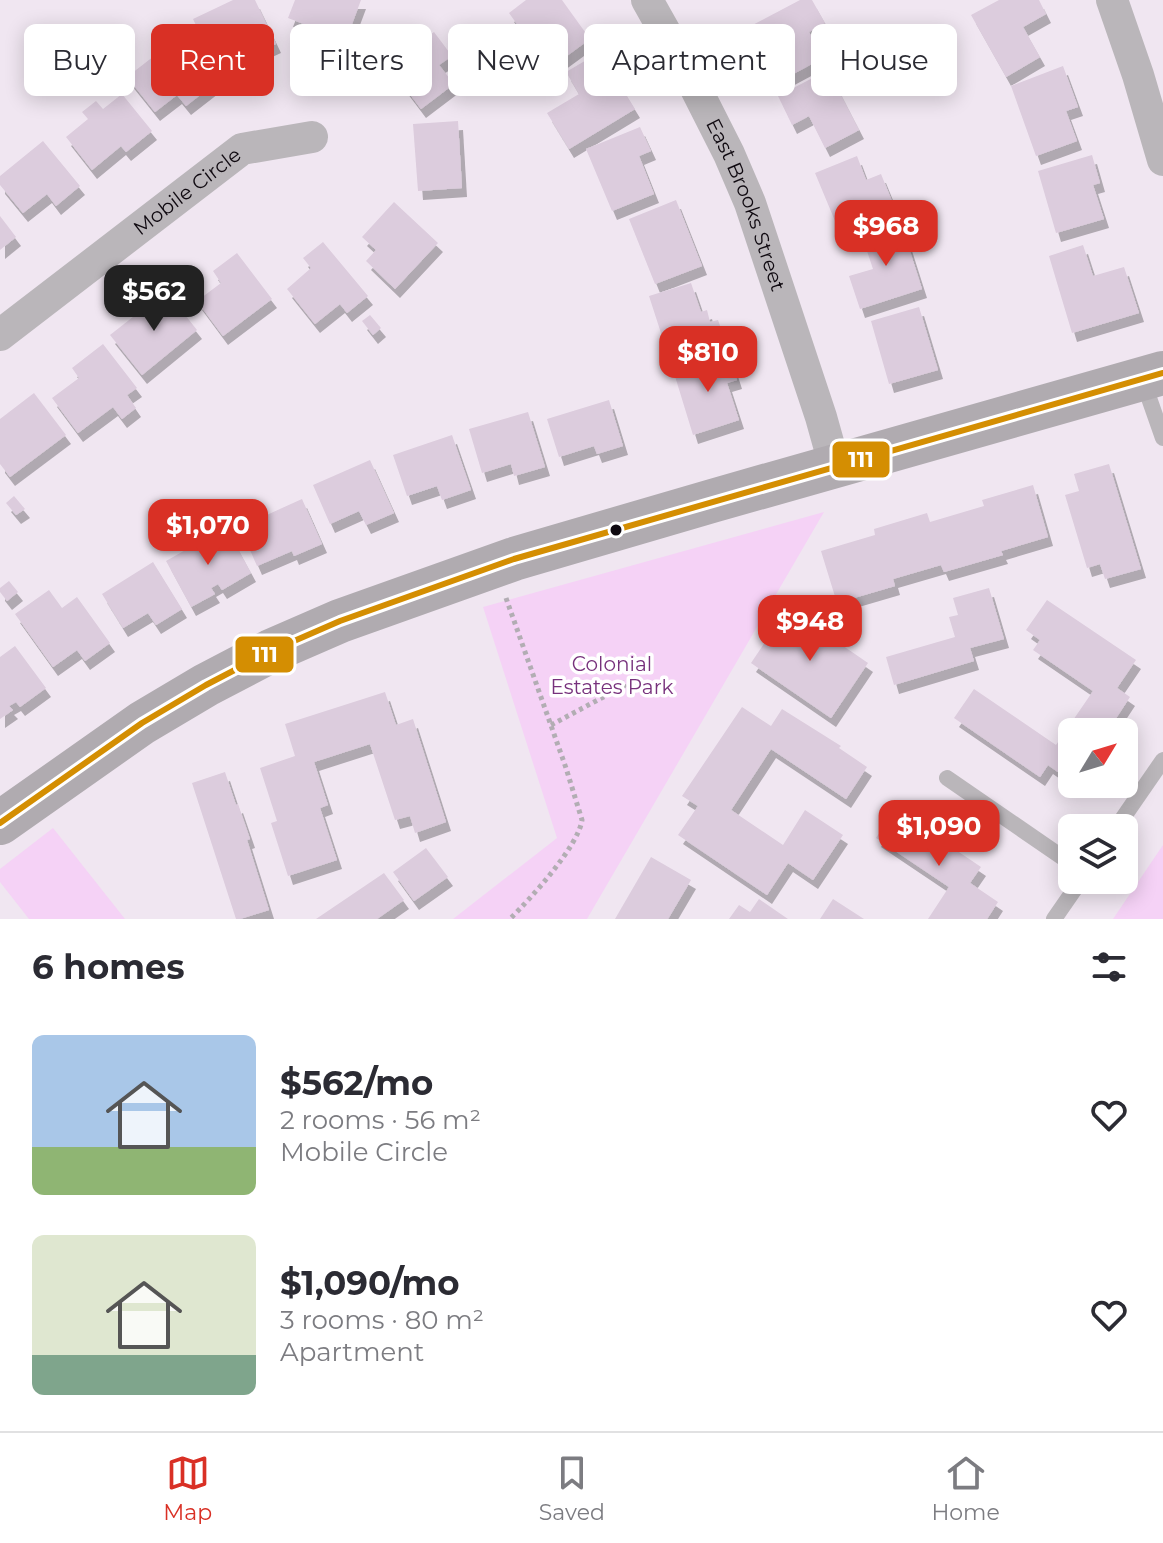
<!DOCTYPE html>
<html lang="en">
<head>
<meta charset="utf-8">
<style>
  body { margin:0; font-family:Montserrat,sans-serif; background:#f7f7f7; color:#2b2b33; height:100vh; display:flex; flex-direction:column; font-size:30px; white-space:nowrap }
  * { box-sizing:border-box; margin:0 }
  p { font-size:26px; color:#7c7c81 }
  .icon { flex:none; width:44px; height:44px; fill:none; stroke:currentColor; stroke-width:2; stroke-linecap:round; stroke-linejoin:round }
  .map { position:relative; height:919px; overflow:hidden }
  .details { display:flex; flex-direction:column; background:#fff; flex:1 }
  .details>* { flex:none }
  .guide { position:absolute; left:24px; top:24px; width:1116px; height:72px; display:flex; gap:16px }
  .needle { width:52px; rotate:52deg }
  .buttons { position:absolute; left:1058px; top:718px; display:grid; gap:16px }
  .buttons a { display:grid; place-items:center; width:80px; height:80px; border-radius:12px; background:#fff; box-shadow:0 4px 20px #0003; font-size:40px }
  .price { position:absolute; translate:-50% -68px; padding:0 18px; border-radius:16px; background:#d93025; color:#fff; font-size:26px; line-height:52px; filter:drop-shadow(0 2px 4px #0008) }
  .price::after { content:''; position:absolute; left:50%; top:48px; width:24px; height:18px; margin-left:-12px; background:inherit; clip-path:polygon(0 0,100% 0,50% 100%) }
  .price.selected { background:#222; color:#fff }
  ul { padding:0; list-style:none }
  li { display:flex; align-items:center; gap:24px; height:200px; padding:0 32px }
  li span { display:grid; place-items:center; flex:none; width:224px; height:160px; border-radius:12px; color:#555 }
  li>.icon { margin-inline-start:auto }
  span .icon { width:96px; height:96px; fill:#fffc; stroke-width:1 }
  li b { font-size:34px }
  h2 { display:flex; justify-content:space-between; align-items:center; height:96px; padding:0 32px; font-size:34px }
  .pill { padding:0 28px; border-radius:12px; background:#fff; box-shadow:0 4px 20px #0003; font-size:28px; line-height:72px }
  .pill.selected { background:#d93025; color:#fff }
  .dock { display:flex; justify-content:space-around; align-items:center; height:112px; border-top:2px solid #e1e1e2; background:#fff; font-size:22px; color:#7c7c81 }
  .dock a { display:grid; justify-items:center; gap:4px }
  .dock .selected { color:#d93025 }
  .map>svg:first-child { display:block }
  .green { fill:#f5d2f6 }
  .building { fill:#dcccdd; filter:url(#shadow) }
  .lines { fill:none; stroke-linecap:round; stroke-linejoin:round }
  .path { stroke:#b2adb3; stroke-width:5; stroke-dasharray:4 4; stroke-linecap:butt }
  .lane { stroke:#bab6ba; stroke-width:16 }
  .street { stroke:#bab6ba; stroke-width:32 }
  .secondary { stroke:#b0abb0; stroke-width:44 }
  .bus-1-casing { stroke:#fff; stroke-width:12 }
  .bus-1 { stroke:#d48e02; stroke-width:6 }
  .bus-dot { fill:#0f0910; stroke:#fff; stroke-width:3 }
  .labels { text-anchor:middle; stroke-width:7; stroke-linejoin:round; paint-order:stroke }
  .street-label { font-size:20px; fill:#0f0910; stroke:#fff }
  .park-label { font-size:20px; fill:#77317c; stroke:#fff }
  .line-badge { stroke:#fff; stroke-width:3 }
  .badge-label { font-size:22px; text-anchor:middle; font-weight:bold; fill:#fff }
</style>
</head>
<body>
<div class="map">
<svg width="1163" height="919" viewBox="0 0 1163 919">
  <defs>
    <filter id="shadow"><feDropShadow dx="5" dy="9" stdDeviation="0" flood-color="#0004"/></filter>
  </defs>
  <rect width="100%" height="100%" fill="#f0e6f1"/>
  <g class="green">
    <path d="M 824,512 L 587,919 L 453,919 L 557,838 L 483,607 Z"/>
    <path d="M 53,828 L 125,919 L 29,919 L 0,882 L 0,869 Z"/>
    <path d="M 1163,845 L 1163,919 L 1113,919 Z"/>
  </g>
  <g class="building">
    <path d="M 233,0 L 255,0 L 276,44 L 245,58 L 238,43 L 211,56 L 193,19 Z"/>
    <path d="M 295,0 L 361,0 L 346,40 L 288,18 Z"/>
    <path d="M 526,0 L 562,0 L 590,39 L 549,69 L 509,13 Z"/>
    <path d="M 800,0 L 812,0 L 825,23 L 809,32 L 823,58 L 784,79 L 771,55 L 760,61 L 743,30 Z"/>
    <path d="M 999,0 L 1039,0 L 1046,14 L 1023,27 L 1040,57 L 1006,77 L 971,15 Z"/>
    <path d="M 410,28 L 420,42 L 434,32 L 452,56 L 439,65 L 454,84 L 421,109 L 378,52 Z"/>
    <path d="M 176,39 L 213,85 L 186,106 L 177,95 L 155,112 L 127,77 Z"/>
    <path d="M 600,52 L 635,109 L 569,149 L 547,113 L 579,94 L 566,72 Z"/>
    <path d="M 1063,66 L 1078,107 L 1066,111 L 1077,141 L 1036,156 L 1011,86 Z"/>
    <path d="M 828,70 L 859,130 L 825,148 L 809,116 L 792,125 L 778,96 Z"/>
    <path d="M 122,94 L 152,131 L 126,152 L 121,146 L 92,170 L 66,137 L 88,119 L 82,112 L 96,101 L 103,109 Z"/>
    <path d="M 458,121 L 462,188 L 418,191 L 413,124 Z"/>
    <path d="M 640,127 L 651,151 L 639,156 L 654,194 L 612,211 L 586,149 Z"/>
    <path d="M 43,141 L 80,186 L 56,206 L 47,194 L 23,213 L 0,185 L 0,176 Z"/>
    <path d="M 1092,155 L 1100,183 L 1093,185 L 1104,219 L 1056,233 L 1038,171 Z"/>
    <path d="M 857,156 L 866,180 L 881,174 L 896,211 L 840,233 L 815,173 Z"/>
    <path d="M 676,200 L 702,266 L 655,284 L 629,219 Z"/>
    <path d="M 394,202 L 438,243 L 395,289 L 366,261 L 376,250 L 362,237 Z"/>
    <path d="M 0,216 L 16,237 L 0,250 Z"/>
    <path d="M 901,223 L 922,289 L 860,309 L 849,276 L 873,269 L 862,236 Z"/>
    <path d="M 323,242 L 368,296 L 347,313 L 340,304 L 315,324 L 287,289 L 311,268 L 303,258 Z"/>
    <path d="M 1083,245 L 1093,276 L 1124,267 L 1139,313 L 1072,333 L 1049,256 Z"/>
    <path d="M 237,253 L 272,299 L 223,336 L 197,301 L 221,283 L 213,271 Z"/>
    <path d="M 691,283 L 701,312 L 707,310 L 710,322 L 718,320 L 727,346 L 671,364 L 649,296 Z"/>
    <path d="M 166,291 L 197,330 L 142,375 L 110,335 Z"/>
    <path d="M 919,307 L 938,370 L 889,384 L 871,321 Z"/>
    <path d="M 370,315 L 381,328 L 373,335 L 362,321 Z"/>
    <path d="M 103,344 L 137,388 L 127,395 L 136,408 L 122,419 L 113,407 L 78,433 L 52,398 L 79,378 L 72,368 Z"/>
    <path d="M 729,355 L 737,380 L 727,383 L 739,420 L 693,435 L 674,373 Z"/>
    <path d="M 34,393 L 66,435 L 10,477 L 0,464 L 0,419 Z"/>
    <path d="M 609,400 L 623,446 L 597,454 L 594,446 L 559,457 L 547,419 Z"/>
    <path d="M 528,412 L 545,467 L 514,476 L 511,464 L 482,473 L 469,429 Z"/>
    <path d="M 452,435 L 471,490 L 442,500 L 437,486 L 407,496 L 393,455 Z"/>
    <path d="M 370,460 L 394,513 L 366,525 L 359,511 L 330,524 L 313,485 Z"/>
    <path d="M 1109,464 L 1141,569 L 1105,579 L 1100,564 L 1087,568 L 1065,495 L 1079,491 L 1074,474 Z"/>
    <path d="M 1033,485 L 1048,537 L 1001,551 L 1003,555 L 944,572 L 941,565 L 893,579 L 895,586 L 837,603 L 821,551 L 875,535 L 874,529 L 927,513 L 930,522 L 984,506 L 982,500 Z"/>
    <path d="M 14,496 L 25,509 L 16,515 L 6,503 Z"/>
    <path d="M 302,499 L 322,544 L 294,556 L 292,551 L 257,566 L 240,527 Z"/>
    <path d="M 226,527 L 251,573 L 222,590 L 218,584 L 211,588 L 215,594 L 191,607 L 166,561 Z"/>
    <path d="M 153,562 L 182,609 L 156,625 L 148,613 L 123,628 L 102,594 Z"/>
    <path d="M 9,581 L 18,592 L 7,601 L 0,592 L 0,588 Z"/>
    <path d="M 989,588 L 1004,639 L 970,648 L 974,661 L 894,685 L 886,657 L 955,637 L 949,617 L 958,615 L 953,598 Z"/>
    <path d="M 49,590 L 62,608 L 77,597 L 110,643 L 85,661 L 77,650 L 53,667 L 15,614 Z"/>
    <path d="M 1047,600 L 1136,660 L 1117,688 L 1130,697 L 1107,732 L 1072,732 L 1072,782 L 1048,765 L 1040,777 L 954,718 L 974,689 L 1056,745 L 1093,691 L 1033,650 L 1040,640 L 1026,630 Z"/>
    <path d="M 788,608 L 868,663 L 831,718 L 751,663 Z"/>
    <path d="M 15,646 L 46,688 L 20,707 L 16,702 L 9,706 L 13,710 L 0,719 L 0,657 Z"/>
    <path d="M 385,692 L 396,725 L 413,719 L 446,822 L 415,833 L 410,816 L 395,820 L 370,744 L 314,762 L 328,805 L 320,808 L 337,860 L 288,876 L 271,823 L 277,821 L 260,768 L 295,756 L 285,724 Z"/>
    <path d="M 742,707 L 771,726 L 782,709 L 841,746 L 839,748 L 867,767 L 846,799 L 771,749 L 731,810 L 783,845 L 805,810 L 843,835 L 813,880 L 788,863 L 767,895 L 678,835 L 698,806 L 682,796 Z"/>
    <path d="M 225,772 L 236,805 L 238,804 L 250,839 L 247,840 L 269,910 L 240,919 L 236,919 L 192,783 Z"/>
    <path d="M 895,809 L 922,828 L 924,825 L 955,846 L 953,848 L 981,867 L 970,883 L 998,902 L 987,919 L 928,919 L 949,887 L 876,838 Z"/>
    <path d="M 426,848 L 448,877 L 414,901 L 393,872 Z"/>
    <path d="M 651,857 L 691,880 L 668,919 L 615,919 Z"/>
    <path d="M 384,873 L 404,900 L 377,919 L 316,919 Z"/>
    <path d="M 759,899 L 788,919 L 729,919 L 739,905 L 750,912 Z"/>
    <path d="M 833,899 L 864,919 L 820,919 Z"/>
  </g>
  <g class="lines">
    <g class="path">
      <path d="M 506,598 L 566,768 L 582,820 C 578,847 530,899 510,919"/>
      <path d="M 551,725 L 624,686 L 622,681"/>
    </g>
    <g class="lane">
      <path d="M 1143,381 L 1163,438"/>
      <path d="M 947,778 L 1072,864"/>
      <path d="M 1116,828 L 1163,760"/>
      <path d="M 1054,919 L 1081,880"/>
    </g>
    <g class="street">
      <path id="s1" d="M 647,0 L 687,71 L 729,154 L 750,203 L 821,417 L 835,467"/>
      <path d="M 1112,0 L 1138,75 L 1163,160"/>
      <path id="s2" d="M 0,335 L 242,149 L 312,137"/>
    </g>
    <path class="secondary" d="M 0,823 L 142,723 L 206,685 L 271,651 L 340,621 L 514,559 L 712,501 L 1163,373"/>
    <g class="bus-1-casing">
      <path id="bus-1" d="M 0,823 L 142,723 L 206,685 L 271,651 L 340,621 L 514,559 L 1163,373"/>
    </g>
    <use href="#bus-1" class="bus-1"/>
  </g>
  <circle class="bus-dot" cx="616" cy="530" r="7"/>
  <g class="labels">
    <g class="street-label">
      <text dy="7" stroke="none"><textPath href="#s2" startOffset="236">Mobile Circle</textPath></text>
      <text dy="7" stroke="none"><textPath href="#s1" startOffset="228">East Brooks Street</textPath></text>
    </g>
    <g class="park-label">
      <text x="612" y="671">Colonial<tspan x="612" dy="23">Estates Park</tspan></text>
    </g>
  </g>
  <g class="line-badge">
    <rect x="831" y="440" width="60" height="39" rx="8" fill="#d48e02"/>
    <rect x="234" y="635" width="61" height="39" rx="8" fill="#d48e02"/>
  </g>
  <g class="badge-label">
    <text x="861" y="467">111</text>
    <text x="265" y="662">111</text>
  </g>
</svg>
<div class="buttons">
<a><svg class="needle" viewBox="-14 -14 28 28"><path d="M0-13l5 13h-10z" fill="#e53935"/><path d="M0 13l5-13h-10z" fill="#7c7c81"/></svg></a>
<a><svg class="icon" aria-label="layers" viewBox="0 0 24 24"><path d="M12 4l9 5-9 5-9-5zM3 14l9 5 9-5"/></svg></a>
</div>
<b class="price" style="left:886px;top:268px">$968</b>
<b class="price selected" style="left:154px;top:333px">$562</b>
<b class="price" style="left:708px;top:394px">$810</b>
<b class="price" style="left:208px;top:567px">$1,070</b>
<b class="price" style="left:810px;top:663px">$948</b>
<b class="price" style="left:939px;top:868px">$1,090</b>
<div class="guide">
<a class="pill">Buy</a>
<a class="pill selected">Rent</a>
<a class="pill">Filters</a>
<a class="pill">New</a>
<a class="pill">Apartment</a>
<a class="pill">House</a>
</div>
</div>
<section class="details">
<h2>6 homes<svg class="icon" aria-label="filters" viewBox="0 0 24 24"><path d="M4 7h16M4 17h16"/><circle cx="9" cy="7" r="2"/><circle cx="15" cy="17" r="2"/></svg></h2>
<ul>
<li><span style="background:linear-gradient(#a9c7e8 70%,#8fb573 0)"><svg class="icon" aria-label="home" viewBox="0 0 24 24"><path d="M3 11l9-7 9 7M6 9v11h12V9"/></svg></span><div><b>$562/mo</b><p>2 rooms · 56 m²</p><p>Mobile Circle</p></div><svg class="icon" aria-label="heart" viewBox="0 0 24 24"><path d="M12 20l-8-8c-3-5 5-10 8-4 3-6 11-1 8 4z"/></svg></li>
<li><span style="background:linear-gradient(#dfe7d0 75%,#7fa58c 0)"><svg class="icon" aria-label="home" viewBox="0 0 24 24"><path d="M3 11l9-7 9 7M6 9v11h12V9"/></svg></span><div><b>$1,090/mo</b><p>3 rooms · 80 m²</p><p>Apartment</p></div><svg class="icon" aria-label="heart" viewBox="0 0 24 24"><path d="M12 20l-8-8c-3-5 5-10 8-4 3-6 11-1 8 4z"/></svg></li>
</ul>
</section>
<nav class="dock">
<a class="selected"><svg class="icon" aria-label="map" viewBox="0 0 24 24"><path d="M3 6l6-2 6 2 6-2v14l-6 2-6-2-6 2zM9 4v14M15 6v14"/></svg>Map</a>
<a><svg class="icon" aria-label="saved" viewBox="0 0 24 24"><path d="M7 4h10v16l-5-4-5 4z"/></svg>Saved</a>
<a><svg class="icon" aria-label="home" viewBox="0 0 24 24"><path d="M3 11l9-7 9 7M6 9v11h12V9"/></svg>Home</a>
</nav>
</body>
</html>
